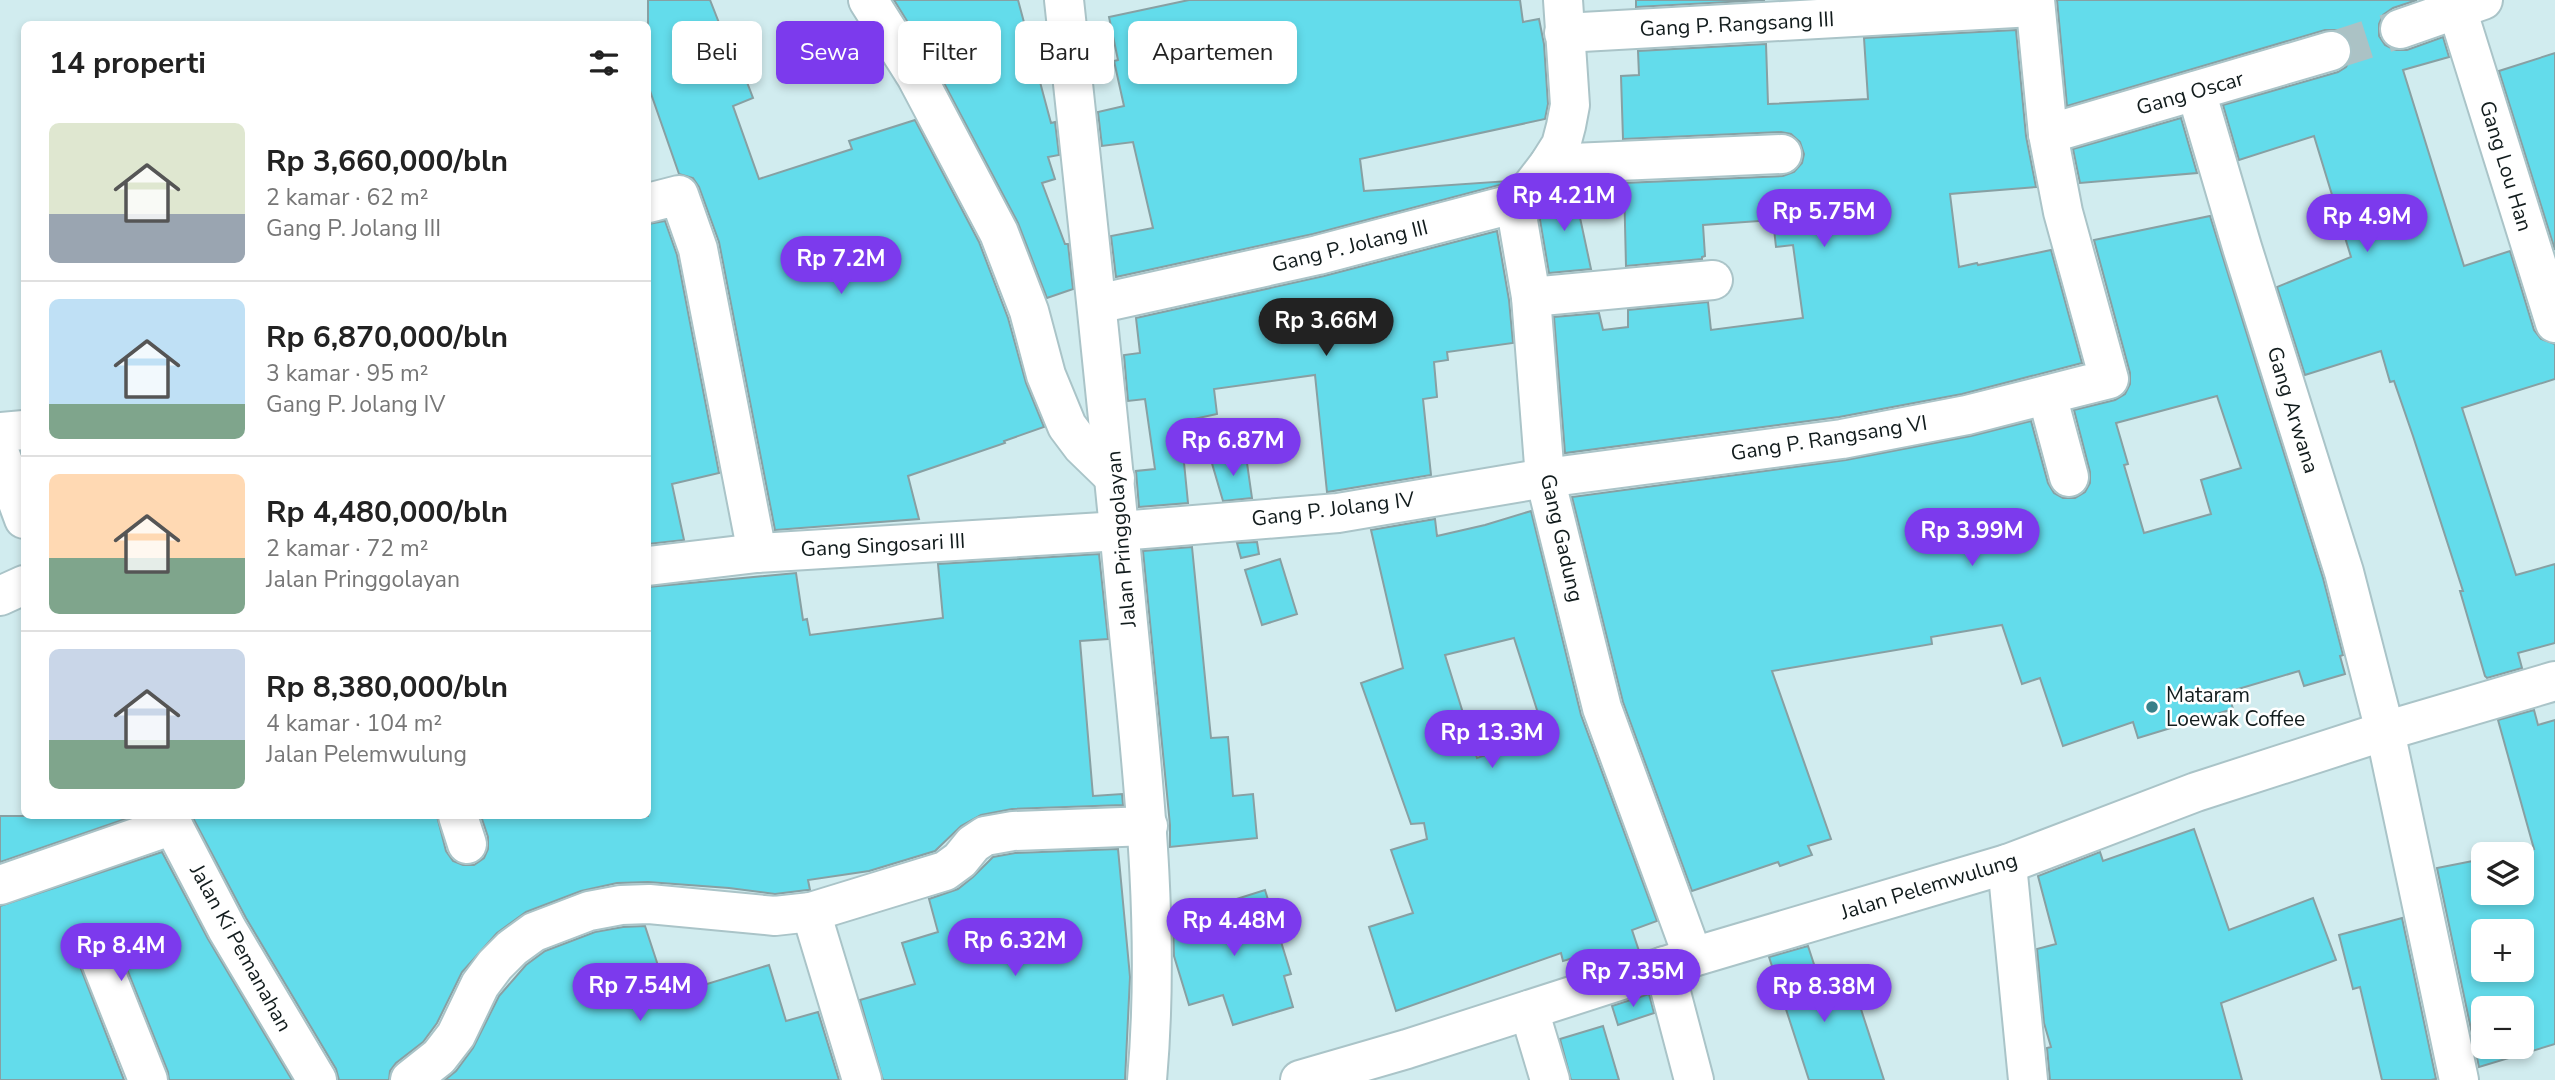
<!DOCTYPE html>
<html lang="id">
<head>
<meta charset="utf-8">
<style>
  body { margin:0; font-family:"Nunito Sans",sans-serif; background:#f2f2f2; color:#222; height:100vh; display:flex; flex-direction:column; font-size:26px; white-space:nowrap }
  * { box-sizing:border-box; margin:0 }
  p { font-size:23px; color:#767676 }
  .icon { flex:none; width:38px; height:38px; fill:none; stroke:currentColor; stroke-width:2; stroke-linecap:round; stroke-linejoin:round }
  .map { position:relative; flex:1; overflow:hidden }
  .sheet { position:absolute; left:21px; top:21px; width:630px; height:798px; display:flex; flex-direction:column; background:#fff; border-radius:10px; box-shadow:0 4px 10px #0003 }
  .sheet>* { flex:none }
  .guide { position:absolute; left:672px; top:21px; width:665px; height:63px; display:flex; gap:14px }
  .buttons { position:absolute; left:2471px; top:842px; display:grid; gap:14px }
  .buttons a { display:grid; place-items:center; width:63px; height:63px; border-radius:10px; background:#fff; box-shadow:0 4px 10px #0003; font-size:35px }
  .price { position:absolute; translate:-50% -60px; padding:0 16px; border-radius:24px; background:#7c3aed; color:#fff; font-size:23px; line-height:46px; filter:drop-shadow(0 2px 4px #0008) }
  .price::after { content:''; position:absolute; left:50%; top:42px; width:21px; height:16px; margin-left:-10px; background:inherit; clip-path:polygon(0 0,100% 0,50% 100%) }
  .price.active { background:#222; color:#fff }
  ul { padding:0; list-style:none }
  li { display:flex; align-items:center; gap:21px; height:175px; padding:0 28px }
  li+li { border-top:2px solid #e0e0e0 }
  li span { display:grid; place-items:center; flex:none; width:196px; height:140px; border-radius:10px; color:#555 }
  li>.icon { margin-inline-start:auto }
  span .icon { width:84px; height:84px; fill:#fffc; stroke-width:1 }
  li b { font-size:30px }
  h2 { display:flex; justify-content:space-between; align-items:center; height:84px; padding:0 28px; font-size:30px }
  .tag { padding:0 24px; border-radius:10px; background:#fff; box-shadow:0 4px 10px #0003; font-size:24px; line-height:63px }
  .tag.active { background:#7c3aed; color:#fff }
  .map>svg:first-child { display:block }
  .building { fill:#63dceb; stroke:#87a0a3; stroke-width:2; fill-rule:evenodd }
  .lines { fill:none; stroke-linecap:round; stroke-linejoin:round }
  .street-tunnel { stroke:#abc2c5; stroke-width:38; stroke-dasharray:38 19; stroke-linecap:butt }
  .street-casing { stroke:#aac4c8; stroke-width:42 }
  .street { stroke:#fff; stroke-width:38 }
  .poi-dot { fill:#398089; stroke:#fff; stroke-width:2.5 }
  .labels { text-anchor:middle; stroke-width:5; stroke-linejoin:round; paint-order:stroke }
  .street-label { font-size:21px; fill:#121c1d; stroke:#fff }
  .poi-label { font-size:21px; fill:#121c1d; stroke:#fff; text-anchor:start }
</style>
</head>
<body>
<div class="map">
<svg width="2555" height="1080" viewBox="0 0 2555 1080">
  <rect width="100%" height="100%" fill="#d1ecef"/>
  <g class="building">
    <path d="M 648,0 L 710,0 L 736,66 L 740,64 L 753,98 L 733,106 L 759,179 L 852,149 L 849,141 L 915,120 L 979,242 L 1008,318 L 1026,383 L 1044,427 L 1004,441 L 1005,443 L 908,476 L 919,519 L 775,530 L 719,242 L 699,187 L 693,178 L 679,174 L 648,85 Z"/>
    <path d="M 894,0 L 1018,0 L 1051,123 L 1055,122 L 1059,155 L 1048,157 L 1055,179 L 1042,183 L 1065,244 L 1068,244 L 1073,289 L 1047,298 L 1018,223 L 935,66 Z"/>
    <path d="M 1189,0 L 1520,0 L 1523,22 L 1539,19 L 1544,44 L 1548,104 L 1545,119 L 1360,159 L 1364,191 L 1508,181 L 1507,183 L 1313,234 L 1116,277 L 1111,236 L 1153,228 L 1133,142 L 1102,146 L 1098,112 L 1124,106 L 1114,61 L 1118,60 L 1109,17 Z"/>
    <path d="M 1636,0 L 1765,0 L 1636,7 Z"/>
    <path d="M 2057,0 L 2417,0 L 2393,8 L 2383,15 L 2379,24 L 2379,36 L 2385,45 L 2395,50 L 2407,50 L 2443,37 L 2449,57 L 2403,70 L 2464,266 L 2510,251 L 2534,330 L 2541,339 L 2555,344 L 2555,379 L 2462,408 L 2516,575 L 2555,564 L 2555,643 L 2518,653 L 2522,668 L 2487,678 L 2485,676 L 2460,591 L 2463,591 L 2413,436 L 2394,381 L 2390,382 L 2381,351 L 2305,375 L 2277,287 L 2351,257 L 2314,136 L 2239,160 L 2223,105 L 2338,72 L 2346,67 L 2352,57 L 2352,46 L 2347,36 L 2337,30 L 2325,30 L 2067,106 Z"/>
    <path d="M 2016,30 L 2026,136 L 2036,187 L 1950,194 L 1959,267 L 1977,263 L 1978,265 L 2051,250 L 2082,363 L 1962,394 L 1839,417 L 1565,453 L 1554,317 L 1599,313 L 1603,330 L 1628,327 L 1628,310 L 1708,302 L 1711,330 L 1803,318 L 1793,245 L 1776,247 L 1773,220 L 1703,225 L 1705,256 L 1702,257 L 1702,259 L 1626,266 L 1624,183 L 1783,176 L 1794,172 L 1802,163 L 1804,154 L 1800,142 L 1791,134 L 1781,132 L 1623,139 L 1621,76 L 1639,75 L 1638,51 L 1766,44 L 1768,104 L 1868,99 L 1864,38 Z"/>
    <path d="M 2555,53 L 2555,250 L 2499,71 Z"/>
    <path d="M 2181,118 L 2197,173 L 2080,183 L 2073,149 Z"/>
    <path d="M 1560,185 L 1573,185 L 1591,269 L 1549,273 L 1540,220 L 1541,210 Z"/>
    <path d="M 2210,216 L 2323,578 L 2343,655 L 2340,656 L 2345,674 L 2304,686 L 2299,671 L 2228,692 L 2233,709 L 2138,738 L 2133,722 L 2063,746 L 2040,678 L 2022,684 L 2002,625 L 1931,637 L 1932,644 L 1772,671 L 1831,839 L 1808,846 L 1812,855 L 1780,866 L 1778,862 L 1692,891 L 1623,702 L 1572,497 L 1846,460 L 1971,436 L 2031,421 L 2048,483 L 2054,493 L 2063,498 L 2075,498 L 2085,492 L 2090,483 L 2090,472 L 2074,410 L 2115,400 L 2125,394 L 2130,384 L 2130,373 L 2094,240 ZM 2217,396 L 2241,468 L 2201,480 L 2211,514 L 2144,533 L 2124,465 L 2128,464 L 2116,423 Z"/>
    <path d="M 665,221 L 677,255 L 719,473 L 672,484 L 684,540 L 648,544 L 648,224 Z"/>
    <path d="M 1497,231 L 1509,300 L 1513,343 L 1447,352 L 1448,360 L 1434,362 L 1437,397 L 1423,399 L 1431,475 L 1327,492 L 1315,375 L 1214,389 L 1217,414 L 1180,422 L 1188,503 L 1139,507 L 1136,471 L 1155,469 L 1145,399 L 1128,401 L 1124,355 L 1140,353 L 1136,318 L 1324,276 Z"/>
    <path d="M 1246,456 L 1252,498 L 1223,501 L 1211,460 Z"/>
    <path d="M 1531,511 L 1581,715 L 1657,921 L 1632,930 L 1639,951 L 1597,965 L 1593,952 L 1563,961 L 1561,953 L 1396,1011 L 1369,927 L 1413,913 L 1391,850 L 1427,839 L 1424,823 L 1411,824 L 1361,683 L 1403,668 L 1371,530 L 1435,519 L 1437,536 L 1485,525 ZM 1514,638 L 1545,735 L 1477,758 L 1445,655 Z"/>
    <path d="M 1257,542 L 1259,554 L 1241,558 L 1237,543 Z"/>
    <path d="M 1192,547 L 1211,738 L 1228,737 L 1233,796 L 1253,794 L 1257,838 L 1170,847 L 1170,825 L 1143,551 Z"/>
    <path d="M 1099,554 L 1108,639 L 1080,641 L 1093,796 L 1122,794 L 1123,805 L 1012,809 L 981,815 L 961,826 L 935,851 L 869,871 L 808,880 L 810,890 L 807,890 L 775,894 L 729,888 L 648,882 L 617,883 L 581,891 L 526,912 L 497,933 L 462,972 L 437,1023 L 423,1042 L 396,1063 L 390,1071 L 389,1080 L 339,1080 L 336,1069 L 246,918 L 192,816 L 437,816 L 446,851 L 453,861 L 463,865 L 474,865 L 484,858 L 488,849 L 488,837 L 481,816 L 648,816 L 648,587 L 796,573 L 803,620 L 807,619 L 810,635 L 943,618 L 938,564 Z"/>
    <path d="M 1280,559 L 1297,614 L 1262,625 L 1245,570 Z"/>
    <path d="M 2534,710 L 2538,725 L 2555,720 L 2555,1044 L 2479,1067 L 2437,868 L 2483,859 L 2483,892 L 2522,892 L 2522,854 L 2510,854 L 2534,849 L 2498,720 ZM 2483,931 L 2522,931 L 2522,970 L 2483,970 ZM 2483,1008 L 2522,1008 L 2522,1046 L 2483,1046 Z"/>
    <path d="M 0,816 L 134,816 L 0,862 Z"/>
    <path d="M 2194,829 L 2229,930 L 2313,898 L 2336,960 L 2221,1003 L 2242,1080 L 2050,1080 L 2047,1048 L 2051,1047 L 2044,1023 L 2037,949 L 2056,944 L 2038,876 L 2100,852 L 2103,861 Z"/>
    <path d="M 1118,849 L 1130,977 L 1125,1080 L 883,1080 L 860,1000 L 915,984 L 902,943 L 938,932 L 929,899 L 958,889 L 973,877 L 993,857 L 1015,853 Z"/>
    <path d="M 162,852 L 208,939 L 292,1080 L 169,1080 L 168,1072 L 121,954 L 114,944 L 103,940 L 92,942 L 84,948 L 80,958 L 81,969 L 124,1080 L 0,1080 L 0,906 Z"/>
    <path d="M 1265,890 L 1291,974 L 1284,976 L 1293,1007 L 1233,1025 L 1223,995 L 1189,1005 L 1174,956 L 1173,919 Z"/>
    <path d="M 2402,918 L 2436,1079 L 2431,1080 L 2382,1080 L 2360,987 L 2353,989 L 2339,935 Z"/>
    <path d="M 645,926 L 668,996 L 769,965 L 786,1021 L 818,1012 L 839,1080 L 445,1080 L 456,1071 L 473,1048 L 499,996 L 526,965 L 545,951 L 595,932 L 623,927 Z"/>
    <path d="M 1808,946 L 1828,1007 L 1857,997 L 1884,1080 L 1809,1080 L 1769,957 Z"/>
    <path d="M 1649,994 L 1654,1013 L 1618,1025 L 1612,1006 Z"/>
    <path d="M 1603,1026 L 1619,1080 L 1571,1080 L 1560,1039 Z"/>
  </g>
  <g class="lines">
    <path class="street-tunnel" d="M 2331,51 L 2400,29"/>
    <g class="street-casing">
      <g id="street">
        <path d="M 868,0 L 916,76 L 999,233 L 1029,311 L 1046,375 L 1067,426 L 1082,446 L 1115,478"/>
        <path d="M 1064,0 C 1086,204 1108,408 1127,613 C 1142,768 1161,924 1147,1080"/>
        <path d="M 1563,0 L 1570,105 L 1566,126 L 1561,145 L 1549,164 L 1520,202 L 1518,221 L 1531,297 L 1545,478 L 1602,708 L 1693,957"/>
        <path d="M 2457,9 L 2555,323"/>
        <path d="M 2400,29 L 2483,0"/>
        <path d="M 1564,33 L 2035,7"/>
        <path d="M 2196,91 L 2242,247 L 2344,572 L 2385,731 L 2459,1080"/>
        <path d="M 2048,134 L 2331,51"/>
        <path d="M 1549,164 L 1782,154"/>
        <path d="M 648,203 L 679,195 L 698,249 L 757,553"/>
        <path d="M 1531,297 L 1713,280"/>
        <path d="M 1097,304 L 1318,255 L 1520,202"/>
        <path d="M 2047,395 L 2069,477"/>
        <path d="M 0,432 L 24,430"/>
        <path d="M 0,454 L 24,519"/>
        <path d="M 648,566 L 757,553 L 1120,531 L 1338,513 L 1545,478 L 1842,439 L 1967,415 L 2109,379 L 2063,212 L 2048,134 L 2035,0"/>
        <path d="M 0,596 L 24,585"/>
        <path d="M 168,816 L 227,929 L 317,1080"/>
        <path d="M 458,816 L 467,844"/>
        <path d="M 2007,864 L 2028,1080"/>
        <path d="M 0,885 L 173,825"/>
        <path d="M 811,912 L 862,1080"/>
        <path d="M 101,962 L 148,1080"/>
        <path d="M 1664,966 L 1694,1080"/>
        <path d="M 1529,1010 L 1550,1080"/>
        <path d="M 410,1080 L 439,1057 L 456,1035 L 480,985 L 495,965 L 512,948 L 534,932 L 589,911 L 621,905 L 649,904 L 775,916 L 811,912 L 945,871 L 960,860 L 973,844 L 985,836 L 1013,831 L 1148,826"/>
        <path d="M 1300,1080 L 1407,1049 L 1693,957 L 2007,864 L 2196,792 L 2385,731 L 2555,681"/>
      </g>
    </g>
    <use href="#street" class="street"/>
  </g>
  <circle class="poi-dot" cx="2152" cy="707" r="7"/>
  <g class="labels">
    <g class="street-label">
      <text transform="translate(1737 24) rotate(-3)" y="7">Gang P. Rangsang III</text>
      <text transform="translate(2190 93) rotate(-16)" y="7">Gang Oscar</text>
      <text transform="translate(2506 166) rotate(73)" y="7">Gang Lou Han</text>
      <text transform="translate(1350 246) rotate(-14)" y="7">Gang P. Jolang III</text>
      <text transform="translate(2293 410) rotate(73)" y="7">Gang Arwana</text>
      <text transform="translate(1829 438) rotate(-9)" y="7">Gang P. Rangsang VI</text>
      <text transform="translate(1333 509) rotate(-7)" y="7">Gang P. Jolang IV</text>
      <text transform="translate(1562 538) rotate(77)" y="7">Gang Gadung</text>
      <text transform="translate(1121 539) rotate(-95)" y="7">Jalan Pringgolayan</text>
      <text transform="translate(883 545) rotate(-3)" y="7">Gang Singosari III</text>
      <text transform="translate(1929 886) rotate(-17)" y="7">Jalan Pelemwulung</text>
      <text transform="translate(241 948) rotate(61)" y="7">Jalan Ki Pemanahan</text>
    </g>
    <g class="poi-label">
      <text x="2166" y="702">Mataram<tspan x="2166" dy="24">Loewak Coffee</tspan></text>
    </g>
  </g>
</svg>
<div class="buttons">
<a><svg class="icon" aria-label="layers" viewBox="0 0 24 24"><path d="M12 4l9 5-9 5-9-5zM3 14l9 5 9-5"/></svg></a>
<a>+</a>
<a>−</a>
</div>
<b class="price" style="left:1564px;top:233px">Rp 4.21M</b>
<b class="price" style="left:1824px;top:249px">Rp 5.75M</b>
<b class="price" style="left:2367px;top:254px">Rp 4.9M</b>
<b class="price" style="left:841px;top:296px">Rp 7.2M</b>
<b class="price active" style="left:1326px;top:358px">Rp 3.66M</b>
<b class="price" style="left:1233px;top:478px">Rp 6.87M</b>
<b class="price" style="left:1972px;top:568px">Rp 3.99M</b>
<b class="price" style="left:1492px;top:770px">Rp 13.3M</b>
<b class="price" style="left:1234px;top:958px">Rp 4.48M</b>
<b class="price" style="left:1015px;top:978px">Rp 6.32M</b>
<b class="price" style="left:121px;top:983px">Rp 8.4M</b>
<b class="price" style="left:1633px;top:1009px">Rp 7.35M</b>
<b class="price" style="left:640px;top:1023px">Rp 7.54M</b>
<b class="price" style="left:1824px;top:1024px">Rp 8.38M</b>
<div class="guide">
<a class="tag">Beli</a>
<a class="tag active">Sewa</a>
<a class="tag">Filter</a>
<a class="tag">Baru</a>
<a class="tag">Apartemen</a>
</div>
<section class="sheet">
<h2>14 properti<svg class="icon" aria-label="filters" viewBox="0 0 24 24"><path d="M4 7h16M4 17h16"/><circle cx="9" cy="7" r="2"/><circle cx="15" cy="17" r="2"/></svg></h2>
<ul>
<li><span style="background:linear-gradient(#dfe7d0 65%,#9aa5b1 0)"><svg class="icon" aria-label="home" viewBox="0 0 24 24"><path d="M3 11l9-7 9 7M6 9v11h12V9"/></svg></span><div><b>Rp 3,660,000/bln</b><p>2 kamar · 62 m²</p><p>Gang P. Jolang III</p></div></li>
<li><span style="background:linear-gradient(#bfe0f5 75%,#7fa58c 0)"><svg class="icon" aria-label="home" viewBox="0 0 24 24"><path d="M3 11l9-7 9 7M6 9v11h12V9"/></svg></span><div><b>Rp 6,870,000/bln</b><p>3 kamar · 95 m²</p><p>Gang P. Jolang IV</p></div></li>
<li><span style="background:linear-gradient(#ffd9b3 60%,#7fa58c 0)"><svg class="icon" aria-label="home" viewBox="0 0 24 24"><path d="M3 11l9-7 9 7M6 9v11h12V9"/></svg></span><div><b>Rp 4,480,000/bln</b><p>2 kamar · 72 m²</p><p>Jalan Pringgolayan</p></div></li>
<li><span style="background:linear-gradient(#c9d6e8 65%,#7fa58c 0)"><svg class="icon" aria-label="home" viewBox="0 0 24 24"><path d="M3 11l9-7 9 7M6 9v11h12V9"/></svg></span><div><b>Rp 8,380,000/bln</b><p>4 kamar · 104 m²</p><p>Jalan Pelemwulung</p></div></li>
</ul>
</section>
</div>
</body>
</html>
